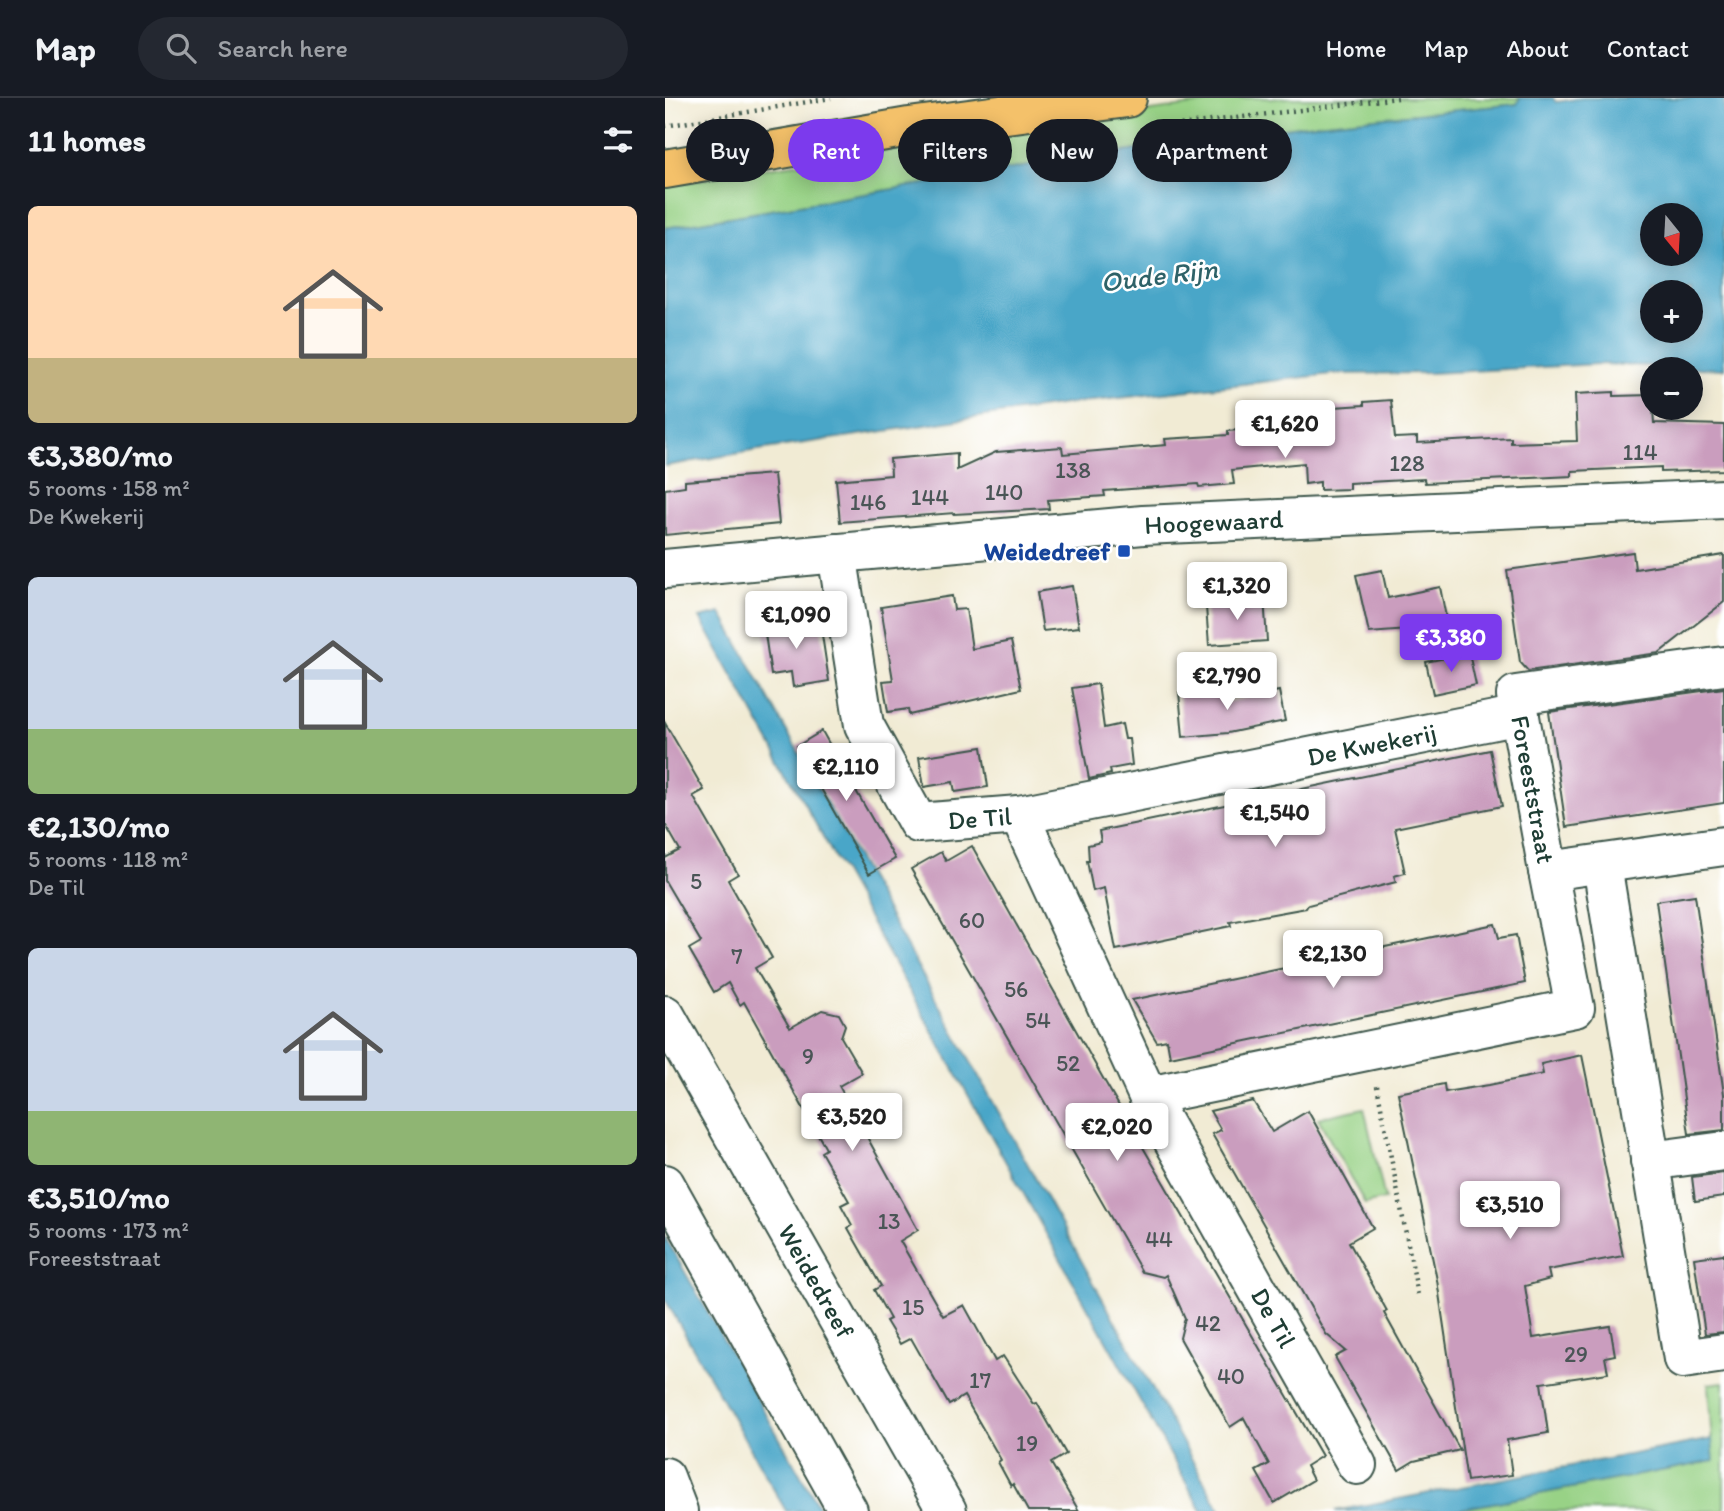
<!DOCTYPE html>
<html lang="en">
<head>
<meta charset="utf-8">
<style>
  body { margin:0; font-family:Itim,sans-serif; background:#242831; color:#f1f3f6; height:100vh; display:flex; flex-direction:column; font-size:26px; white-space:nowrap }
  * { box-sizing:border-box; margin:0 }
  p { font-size:23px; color:#9ea1a6 }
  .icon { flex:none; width:38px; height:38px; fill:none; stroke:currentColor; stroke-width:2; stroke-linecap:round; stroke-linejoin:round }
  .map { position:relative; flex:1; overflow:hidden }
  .details { display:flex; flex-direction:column; background:#171b24; width:665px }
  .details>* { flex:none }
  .hud { position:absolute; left:21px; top:21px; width:665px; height:63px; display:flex; gap:14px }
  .needle { width:46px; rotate:162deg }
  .tools { position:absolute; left:975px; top:105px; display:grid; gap:14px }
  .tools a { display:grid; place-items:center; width:63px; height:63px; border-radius:50%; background:#171b24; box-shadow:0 4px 18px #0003; font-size:35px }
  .price { position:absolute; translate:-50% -60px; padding:0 16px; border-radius:7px; background:#fff; color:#222; font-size:23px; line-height:46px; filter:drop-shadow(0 2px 4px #0008) }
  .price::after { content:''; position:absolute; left:50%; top:42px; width:21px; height:16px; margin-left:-10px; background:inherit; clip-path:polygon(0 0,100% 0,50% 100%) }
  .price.current { background:#7c3aed; color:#fff }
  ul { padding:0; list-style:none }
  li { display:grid; align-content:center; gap:14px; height:371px; padding:0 28px }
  li span { display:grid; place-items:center; height:217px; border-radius:10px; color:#555 }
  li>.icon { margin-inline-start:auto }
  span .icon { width:126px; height:126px; fill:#fffc; stroke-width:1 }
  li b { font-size:30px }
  h2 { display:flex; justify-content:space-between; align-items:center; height:84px; padding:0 28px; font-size:30px }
  .tag { padding:0 24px; border-radius:32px; background:#171b24; box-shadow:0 4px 18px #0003; font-size:24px; line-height:63px }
  .tag.current { background:#7c3aed; color:#fff }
  header { display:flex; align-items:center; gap:42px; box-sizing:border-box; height:98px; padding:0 35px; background:#171b24; border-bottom:2px solid #363941 }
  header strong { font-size:33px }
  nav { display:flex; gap:38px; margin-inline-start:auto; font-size:24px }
  .search { width:490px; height:63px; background:#242831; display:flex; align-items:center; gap:18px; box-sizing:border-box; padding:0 24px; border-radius:38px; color:#9ea1a6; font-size:26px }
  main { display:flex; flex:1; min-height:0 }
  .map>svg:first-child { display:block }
  .green { fill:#98d286; stroke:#5c885d; stroke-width:2 }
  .water { fill:#49a6c8; stroke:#34727e; stroke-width:2; fill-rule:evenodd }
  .building { fill:#ca9dbe }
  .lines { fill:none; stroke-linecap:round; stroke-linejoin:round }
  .minor-casing { stroke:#3e574c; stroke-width:42 }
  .major-casing { stroke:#3e574c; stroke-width:42 }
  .path { stroke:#3e574c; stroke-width:4.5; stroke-dasharray:2 5; stroke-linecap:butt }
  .minor { stroke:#fff; stroke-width:38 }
  .major { stroke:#f4c16a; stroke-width:38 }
  .transit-dot { fill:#1a4fb4; stroke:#fff; stroke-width:2.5 }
  .labels { text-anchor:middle; stroke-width:5; stroke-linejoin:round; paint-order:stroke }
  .number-label { font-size:23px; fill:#4a5556 }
  .street-label { font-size:26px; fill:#1f3d34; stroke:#fff }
  .transit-label { font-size:26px; font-weight:bold; fill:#164399; stroke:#fff; text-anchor:end }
  .water-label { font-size:28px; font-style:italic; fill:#2e6268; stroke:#fff }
</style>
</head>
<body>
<header>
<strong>Map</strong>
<div class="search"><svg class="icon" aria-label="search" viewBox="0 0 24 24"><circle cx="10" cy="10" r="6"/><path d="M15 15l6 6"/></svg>Search here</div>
<nav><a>Home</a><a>Map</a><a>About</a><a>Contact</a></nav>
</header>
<main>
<section class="details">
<h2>11 homes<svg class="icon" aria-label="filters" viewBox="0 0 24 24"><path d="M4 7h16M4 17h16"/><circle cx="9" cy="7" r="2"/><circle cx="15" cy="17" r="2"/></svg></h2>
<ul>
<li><span style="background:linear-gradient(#ffd9b3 70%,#c2b280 0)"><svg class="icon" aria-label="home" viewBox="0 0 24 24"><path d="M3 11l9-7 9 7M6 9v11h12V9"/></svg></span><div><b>€3,380/mo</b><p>5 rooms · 158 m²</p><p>De Kwekerij</p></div></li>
<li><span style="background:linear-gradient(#c9d6e8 70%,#8fb573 0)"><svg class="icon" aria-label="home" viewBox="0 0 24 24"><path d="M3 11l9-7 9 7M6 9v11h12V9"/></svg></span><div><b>€2,130/mo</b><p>5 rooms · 118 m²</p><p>De Til</p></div></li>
<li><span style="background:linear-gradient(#c9d6e8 75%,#8fb573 0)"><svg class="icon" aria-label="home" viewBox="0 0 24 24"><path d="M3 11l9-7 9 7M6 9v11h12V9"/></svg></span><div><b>€3,510/mo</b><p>5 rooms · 173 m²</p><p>Foreeststraat</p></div></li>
</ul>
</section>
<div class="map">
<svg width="1059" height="1413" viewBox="0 0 1059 1413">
  <rect width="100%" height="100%" fill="#fff"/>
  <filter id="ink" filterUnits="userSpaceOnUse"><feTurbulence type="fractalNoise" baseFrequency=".0143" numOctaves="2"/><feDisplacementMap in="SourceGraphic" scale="14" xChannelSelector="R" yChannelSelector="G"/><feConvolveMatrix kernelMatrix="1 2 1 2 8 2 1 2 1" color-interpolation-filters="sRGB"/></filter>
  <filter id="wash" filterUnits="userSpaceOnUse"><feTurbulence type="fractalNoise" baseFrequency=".00686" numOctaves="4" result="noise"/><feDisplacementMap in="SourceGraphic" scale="28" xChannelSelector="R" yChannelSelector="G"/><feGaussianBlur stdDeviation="1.57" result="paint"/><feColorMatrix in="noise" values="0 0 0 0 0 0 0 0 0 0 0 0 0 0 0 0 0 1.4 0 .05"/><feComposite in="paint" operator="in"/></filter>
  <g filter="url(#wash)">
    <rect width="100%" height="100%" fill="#f1ebd4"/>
    <g class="green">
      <path d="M 574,0 L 855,0 L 853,6 L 641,27 L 358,69 L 0,130 L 0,88 L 76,74 Z"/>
      <path d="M 699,1010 L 720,1101 L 700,1106 L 653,1020 Z"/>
      <path d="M 1059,1284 L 1059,1413 L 785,1413 L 1048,1363 L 1043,1286 Z"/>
    </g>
    <g class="water">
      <path d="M 855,0 L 888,0 L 891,4 L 918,0 L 1059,0 L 1059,271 L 934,266 L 766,275 L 667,276 L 401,306 L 93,352 L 0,368 L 0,130 L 358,69 L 641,27 L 852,6 ZM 1026,117 L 1026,156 L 987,156 L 987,117 ZM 1026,194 L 1026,233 L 987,233 L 987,194 Z"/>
      <path d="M 56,515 L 555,1412 L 556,1413 L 537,1413 L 35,520 Z"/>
      <path d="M 0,1139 L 156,1413 L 121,1413 L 0,1201 Z"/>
      <path d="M 1047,1341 L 1049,1363 L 785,1413 L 670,1413 Z"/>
    </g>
    <g id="blocks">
      <g class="building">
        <path d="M 949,294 L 949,298 L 987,297 L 989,325 L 1059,327 L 1059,372 L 996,374 L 996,369 L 907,373 L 907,378 L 760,385 L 759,381 L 684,385 L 684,391 L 655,392 L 655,384 L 640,386 L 639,365 L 567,372 L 569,386 L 534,389 L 533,386 L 439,393 L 440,398 L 383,402 L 384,411 L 289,416 L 289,415 L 175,424 L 171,382 L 226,377 L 225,361 L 292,355 L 292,372 L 331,354 L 397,349 L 398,356 L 501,347 L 500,341 L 563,337 L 563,333 L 608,329 L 607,313 L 699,307 L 699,304 L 726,302 L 730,340 L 752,339 L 752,345 L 846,340 L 846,345 L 912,343 L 910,296 Z"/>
        <path d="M 109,376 L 114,426 L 0,437 L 0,391 L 20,388 L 20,383 Z"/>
        <path d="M 968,454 L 970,471 L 1059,457 L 1059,504 L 994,555 L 863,573 L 855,564 L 842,472 Z"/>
        <path d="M 717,472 L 723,500 L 775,489 L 783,529 L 704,535 L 691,477 Z"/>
        <path d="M 407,488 L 414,529 L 378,533 L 372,494 Z"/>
        <path d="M 287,498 L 289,512 L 301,511 L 307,551 L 346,543 L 356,591 L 244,617 L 243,611 L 223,614 L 218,583 L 228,582 L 216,509 Z"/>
        <path d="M 599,499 L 602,543 L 544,547 L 541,509 L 557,507 L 556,502 Z"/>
        <path d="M 116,519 L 124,524 L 139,522 L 140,532 L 156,530 L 164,583 L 128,589 L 126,574 L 106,577 L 98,522 Z"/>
        <path d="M 804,555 L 811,587 L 768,596 L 761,564 Z"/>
        <path d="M 433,586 L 439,630 L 457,626 L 460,641 L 464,641 L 467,667 L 445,671 L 446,676 L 424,681 L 407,590 Z"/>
        <path d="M 560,590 L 562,604 L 614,593 L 620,623 L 563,635 L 518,639 L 514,594 Z"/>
        <path d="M 1059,590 L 1059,705 L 901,729 L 884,614 Z"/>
        <path d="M 0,625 L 39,692 L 28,698 L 73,776 L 63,782 L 107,860 L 90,870 L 125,930 L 157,912 L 174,916 L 180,927 L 176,939 L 197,975 L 174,988 L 253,1132 L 235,1143 L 278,1218 L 299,1207 L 330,1263 L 338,1258 L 369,1306 L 372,1305 L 401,1356 L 386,1365 L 414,1413 L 363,1413 L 348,1386 L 346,1388 L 333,1364 L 336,1362 L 299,1298 L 284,1307 L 246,1240 L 235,1246 L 221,1223 L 225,1221 L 209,1192 L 216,1188 L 183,1130 L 187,1127 L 176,1107 L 184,1103 L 156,1054 L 161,1051 L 79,904 L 75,907 L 63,885 L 49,894 L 24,851 L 36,844 L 0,783 L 0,760 L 15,752 L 0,726 Z"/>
        <path d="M 157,633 L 171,658 L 173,671 L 178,670 L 230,761 L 204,776 L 132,648 Z"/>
        <path d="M 317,649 L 323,689 L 290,694 L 288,684 L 259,689 L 254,659 Z"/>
        <path d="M 825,652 L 837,708 L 730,730 L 740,775 L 729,778 L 731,784 L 643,807 L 641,810 L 565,824 L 566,828 L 451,852 L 439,790 L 428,793 L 422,763 L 424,763 L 423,747 L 436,744 L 434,733 Z"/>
        <path d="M 307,748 L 439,982 L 657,1358 L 641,1368 L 648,1382 L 609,1405 L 591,1373 L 604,1366 L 579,1320 L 565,1329 L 515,1240 L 520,1220 L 501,1177 L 498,1179 L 477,1174 L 246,771 L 276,754 L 281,763 Z"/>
        <path d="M 1030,797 L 1059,996 L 1059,1032 L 1024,1036 L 991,803 Z"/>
        <path d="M 830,826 L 834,840 L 851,837 L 860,885 L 505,959 L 502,942 L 492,944 L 467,902 Z"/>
        <path d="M 917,957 L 958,1158 L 883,1172 L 885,1181 L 860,1188 L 868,1240 L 945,1228 L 950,1257 L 940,1259 L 943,1275 L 876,1285 L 883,1335 L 842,1342 L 847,1377 L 802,1383 L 772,1182 L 733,995 L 779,986 L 780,994 L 824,987 L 878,976 L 876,966 Z"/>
        <path d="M 588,1003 L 607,1034 L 643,1013 L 708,1130 L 684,1144 L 722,1213 L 719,1215 L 795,1352 L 749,1363 L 734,1372 L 670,1259 L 681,1253 L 661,1236 L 547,1036 L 556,1032 L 545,1013 Z"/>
        <path d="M 1059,1075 L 1059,1099 L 1030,1103 L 1027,1079 Z"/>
        <path d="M 1059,1156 L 1059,1234 L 1040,1236 L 1029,1160 Z"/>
      </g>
    </g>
  </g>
  <g filter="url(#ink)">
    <use href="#blocks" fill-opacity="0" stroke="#3e574c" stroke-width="2"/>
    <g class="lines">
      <g class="minor-casing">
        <g id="minor">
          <path id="s1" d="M 172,455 L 199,627 L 253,725 L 354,717 L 855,617"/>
          <path id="s2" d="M 0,471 L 478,427 L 1059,401"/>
          <path id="s3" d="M 1059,568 L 851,597 L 883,773 L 1059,748"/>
          <path id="s4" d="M 354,717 L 483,998 L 692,1367"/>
          <path d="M 937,767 L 1018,1261 L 1059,1255"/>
          <path id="s5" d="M 0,917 L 282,1413"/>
          <path d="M 483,998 L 910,910 L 883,773"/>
          <path d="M 985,1063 L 1059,1053"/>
          <path d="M 0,1086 L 183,1413"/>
          <path d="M 0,1379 L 13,1413"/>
        </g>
      </g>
      <g class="major-casing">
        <path id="major" d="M 0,71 L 244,29 L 462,0"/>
      </g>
      <g class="path">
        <path d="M 0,28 L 166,0"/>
        <path d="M 481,31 L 733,0"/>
        <path d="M 712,988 L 753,1197"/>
      </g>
      <use href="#minor" class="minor"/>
      <use href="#major" class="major"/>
    </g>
  </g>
  <rect class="transit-dot" x="452" y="446" width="14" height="14" rx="3.5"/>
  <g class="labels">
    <g class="number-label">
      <text x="975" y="362">114</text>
      <text x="742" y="373">128</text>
      <text x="408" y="380">138</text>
      <text x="339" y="402">140</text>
      <text x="265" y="407">144</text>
      <text x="203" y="412">146</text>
      <text x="31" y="791">5</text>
      <text x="307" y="830">60</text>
      <text x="72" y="866">7</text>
      <text x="351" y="899">56</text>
      <text x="373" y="930">54</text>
      <text x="143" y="966">9</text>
      <text x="403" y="973">52</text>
      <text x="224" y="1131">13</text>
      <text x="494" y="1149">44</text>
      <text x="248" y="1217">15</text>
      <text x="543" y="1233">42</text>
      <text x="911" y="1264">29</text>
      <text x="566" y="1286">40</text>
      <text x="315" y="1290">17</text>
      <text x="362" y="1353">19</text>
    </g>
    <g class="street-label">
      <text dy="9" stroke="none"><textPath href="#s2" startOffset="551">Hoogewaard</textPath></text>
      <text dy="9" stroke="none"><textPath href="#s1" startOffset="747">De Kwekerij</textPath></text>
      <text dy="9" stroke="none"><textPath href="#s3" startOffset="306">Foreeststraat</textPath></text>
      <text dy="9" stroke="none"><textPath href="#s1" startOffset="348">De Til</textPath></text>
      <text dy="9" stroke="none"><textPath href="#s5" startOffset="306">Weidedreef</textPath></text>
      <text dy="9" stroke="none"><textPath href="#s4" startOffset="564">De Til</textPath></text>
    </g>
    <g class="transit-label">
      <text x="445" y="462">Weidedreef</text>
    </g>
    <g class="water-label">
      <text transform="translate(494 177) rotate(-7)" y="10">Oude Rijn</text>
    </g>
  </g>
</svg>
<div class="tools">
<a><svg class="needle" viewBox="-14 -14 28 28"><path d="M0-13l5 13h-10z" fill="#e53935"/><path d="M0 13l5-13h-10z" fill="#9ea1a6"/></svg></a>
<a>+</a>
<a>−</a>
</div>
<b class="price" style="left:620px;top:362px">€1,620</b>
<b class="price" style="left:572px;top:524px">€1,320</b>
<b class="price" style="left:131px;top:553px">€1,090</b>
<b class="price current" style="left:786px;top:576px">€3,380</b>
<b class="price" style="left:562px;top:614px">€2,790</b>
<b class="price" style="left:181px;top:705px">€2,110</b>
<b class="price" style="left:610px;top:751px">€1,540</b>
<b class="price" style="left:668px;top:892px">€2,130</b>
<b class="price" style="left:187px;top:1055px">€3,520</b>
<b class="price" style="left:452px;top:1065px">€2,020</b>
<b class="price" style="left:845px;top:1143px">€3,510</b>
<div class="hud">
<a class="tag">Buy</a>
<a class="tag current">Rent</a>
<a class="tag">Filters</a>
<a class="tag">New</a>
<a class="tag">Apartment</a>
</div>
</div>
</main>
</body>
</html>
